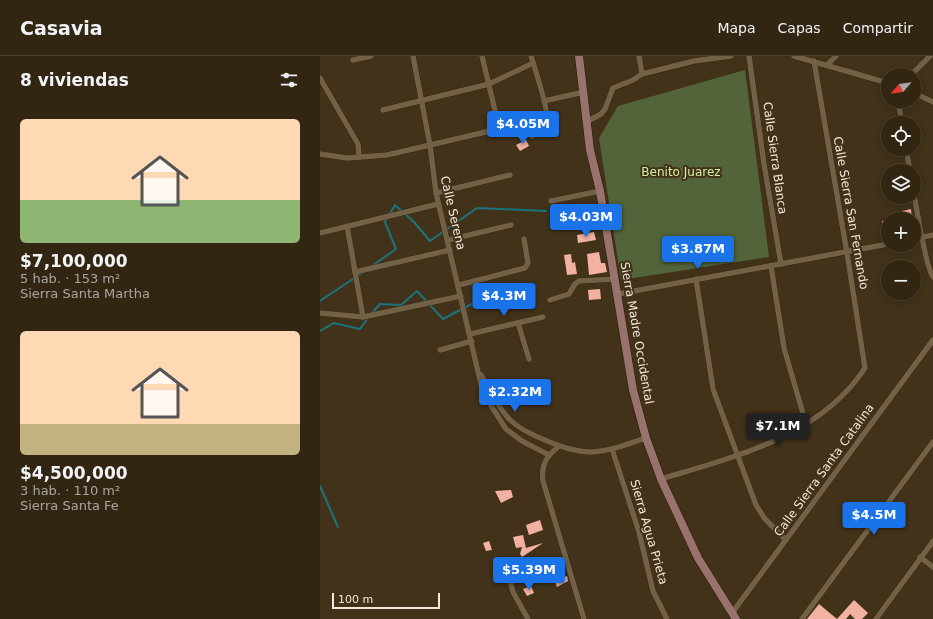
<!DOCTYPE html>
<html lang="es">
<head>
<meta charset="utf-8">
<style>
  body { margin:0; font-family:"DejaVu Sans",sans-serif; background:#3d3221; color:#f1f3f6; height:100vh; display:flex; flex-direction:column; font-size:15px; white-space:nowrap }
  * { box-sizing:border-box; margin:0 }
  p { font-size:13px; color:#a8a5a0 }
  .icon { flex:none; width:22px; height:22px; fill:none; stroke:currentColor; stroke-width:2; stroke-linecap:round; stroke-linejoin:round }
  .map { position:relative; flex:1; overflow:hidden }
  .details { display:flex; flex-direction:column; background:#322613; width:320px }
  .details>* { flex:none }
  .needle { width:26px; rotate:242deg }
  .fabs { position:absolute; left:561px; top:12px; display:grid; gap:8px }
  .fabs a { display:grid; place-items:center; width:40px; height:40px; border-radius:50%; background:#322613; box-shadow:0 2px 10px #0003,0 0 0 1px #4d4333; font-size:20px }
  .scale { position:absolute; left:12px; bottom:10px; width:108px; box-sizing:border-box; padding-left:4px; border:2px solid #f2e7d9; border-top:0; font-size:11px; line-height:14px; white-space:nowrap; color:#f2e7d9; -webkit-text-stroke:3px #423219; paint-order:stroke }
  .price { position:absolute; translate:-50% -34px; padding:0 9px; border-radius:4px; background:#1a73e8; color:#fff; font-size:13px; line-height:26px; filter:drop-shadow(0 1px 2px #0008) }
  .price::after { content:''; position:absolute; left:50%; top:24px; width:12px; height:9px; margin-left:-6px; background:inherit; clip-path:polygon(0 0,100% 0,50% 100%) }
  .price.on { background:#222; color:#fff }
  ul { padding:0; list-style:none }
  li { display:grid; align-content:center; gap:8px; height:212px; padding:0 20px }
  li span { display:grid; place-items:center; height:124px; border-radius:6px; color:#555 }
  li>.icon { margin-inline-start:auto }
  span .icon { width:72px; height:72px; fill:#fffc; stroke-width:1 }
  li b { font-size:17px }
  h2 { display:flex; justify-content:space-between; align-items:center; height:48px; padding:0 20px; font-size:17px }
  header { display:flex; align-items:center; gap:24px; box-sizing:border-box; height:56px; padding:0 20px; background:#322613; border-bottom:1px solid #4d4333 }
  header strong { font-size:19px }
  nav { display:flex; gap:22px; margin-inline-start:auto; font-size:14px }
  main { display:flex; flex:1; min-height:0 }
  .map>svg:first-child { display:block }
  .green { fill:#53633a }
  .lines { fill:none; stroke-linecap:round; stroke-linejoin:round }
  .stream { stroke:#1c737f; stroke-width:2 }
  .building { fill:#f2b1a1 }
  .street-casing { stroke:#281902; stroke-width:6 }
  .secondary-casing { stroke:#281902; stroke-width:9 }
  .street { stroke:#726147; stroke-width:5.5 }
  .secondary { stroke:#99726e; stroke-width:8 }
  .labels { text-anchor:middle; stroke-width:4; stroke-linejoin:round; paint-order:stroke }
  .street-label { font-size:12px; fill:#f2e7d9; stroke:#423219 }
  .park-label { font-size:12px; fill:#d1f1a1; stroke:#423219 }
</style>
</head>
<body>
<header>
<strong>Casavia</strong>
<nav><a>Mapa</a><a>Capas</a><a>Compartir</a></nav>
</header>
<main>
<section class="details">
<h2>8 viviendas<svg class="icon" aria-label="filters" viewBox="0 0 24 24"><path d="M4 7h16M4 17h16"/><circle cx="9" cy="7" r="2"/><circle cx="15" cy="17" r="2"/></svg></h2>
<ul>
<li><span style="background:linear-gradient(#ffd9b3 65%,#8fb573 0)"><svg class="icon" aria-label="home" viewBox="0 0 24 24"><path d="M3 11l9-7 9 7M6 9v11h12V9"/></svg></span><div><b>$7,100,000</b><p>5 hab. · 153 m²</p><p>Sierra Santa Martha</p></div></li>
<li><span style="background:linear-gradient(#ffd9b3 75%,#c2b280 0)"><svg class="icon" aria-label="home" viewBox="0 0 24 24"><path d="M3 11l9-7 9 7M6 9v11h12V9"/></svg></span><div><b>$4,500,000</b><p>3 hab. · 110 m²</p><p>Sierra Santa Fe</p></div></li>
</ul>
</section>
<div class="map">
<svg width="613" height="563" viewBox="0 0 613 563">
  <rect width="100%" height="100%" fill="#423219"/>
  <path class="green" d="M 425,14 L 449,201 L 301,224 L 279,82 L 298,50 Z"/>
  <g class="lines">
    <g class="stream">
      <path d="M 52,210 L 76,193 L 65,166 L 75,149 L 94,166 L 110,185 L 157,152 L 226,155"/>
      <path d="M 0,245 L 42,217"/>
      <path d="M 52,257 L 60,248 L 81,249 L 97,235 L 123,263 L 159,244 L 180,242"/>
      <path d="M 0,275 L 14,267 L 40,273 L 48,262"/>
      <path d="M 0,430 L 18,471"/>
    </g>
  </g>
  <g class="building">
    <path d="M 206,84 L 209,90 L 200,95 L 196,89 Z"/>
    <path d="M 591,153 L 592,163 L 584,163 L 582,155 Z"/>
    <path d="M 568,164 L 568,181 L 565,181 L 562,165 Z"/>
    <path d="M 274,176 L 276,184 L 258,187 L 257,179 Z"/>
    <path d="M 279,196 L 281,207 L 285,207 L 287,216 L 269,219 L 267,198 Z"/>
    <path d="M 251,198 L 252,207 L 255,206 L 257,218 L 247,219 L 244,199 Z"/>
    <path d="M 280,233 L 281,243 L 269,244 L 268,234 Z"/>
    <path d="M 191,434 L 193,441 L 181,447 L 175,435 Z"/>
    <path d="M 220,464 L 223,474 L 209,479 L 206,469 Z"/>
    <path d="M 203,479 L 206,492 L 223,487 L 202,501 L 200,498 L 202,491 L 196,492 L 193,481 Z"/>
    <path d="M 169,485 L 172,494 L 166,495 L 163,487 Z"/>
    <path d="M 213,511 L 215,519 L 209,522 L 206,513 Z"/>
    <path d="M 237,513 L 242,522 L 247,520 L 248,525 L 237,531 L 233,521 L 231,522 L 228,515 Z"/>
    <path d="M 211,530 L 214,537 L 207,540 L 203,533 Z"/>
    <path d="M 534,544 L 548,557 L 542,563 L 535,563 L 530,558 L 526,563 L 487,563 L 499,548 L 517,563 Z"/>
  </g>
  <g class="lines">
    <g class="street-casing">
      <g id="street">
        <path d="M 93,0 L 110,89 L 116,137 L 163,337 L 186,373 L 202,385 L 229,399"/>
        <path d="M 211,0 C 215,13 230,57 227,68 C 225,74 217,77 212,80"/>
        <path d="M 319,0 L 322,18"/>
        <path d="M 429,0 L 444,108 L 461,208"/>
        <path d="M 474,0 L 568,27"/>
        <path d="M 33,4 L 51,0"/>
        <path d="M 507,9 L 516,0"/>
        <path d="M 591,19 L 610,0"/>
        <path d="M 0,22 L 38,88 L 39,101"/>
        <path d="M 594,37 L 613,46"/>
        <path d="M 224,45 L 264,36"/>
        <path d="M 578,45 L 582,67"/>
        <path d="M 63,54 L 169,28 L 213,7"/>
        <path d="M 268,65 L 281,58 L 285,53 L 293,32 L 313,24 L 322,18 L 374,5 L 411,0"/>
        <path d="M 586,93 L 590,115"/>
        <path d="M 0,98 L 27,102 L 67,99 L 170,75 L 176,70 L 177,63 L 162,0"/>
        <path d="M 116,137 L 190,119"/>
        <path d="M 594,139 C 597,153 606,213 613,221"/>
        <path d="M 231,145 L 280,135"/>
        <path d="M 27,170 L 43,261"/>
        <path d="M 0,177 L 118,148"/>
        <path d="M 594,183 L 613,179"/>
        <path d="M 128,184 L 191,169"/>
        <path d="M 451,210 L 464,292 L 486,368"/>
        <path d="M 35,216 L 130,194"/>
        <path d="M 376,223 L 393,333 L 436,449 L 445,463 L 466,484"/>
        <path d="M 139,229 L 205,212 L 208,207 L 204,183"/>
        <path d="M 298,238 L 568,188"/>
        <path d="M 230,244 L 249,238 L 255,228 L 259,225 L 295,223"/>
        <path d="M 0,257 L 43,261 L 141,240"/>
        <path d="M 198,267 L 209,303"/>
        <path d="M 150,278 L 223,261"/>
        <path d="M 120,294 L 152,285"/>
        <path d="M 161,319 C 169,332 175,346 185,358 C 194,370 207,376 220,382 C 267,403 279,398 326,382"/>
        <path d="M 238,391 C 226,401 221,409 223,425 L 264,563"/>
        <path d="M 292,393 L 319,476 L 333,535 L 347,563"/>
        <path d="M 341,423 C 414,401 500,381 545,312 L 527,197 L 494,5"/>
        <path d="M 600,501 L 613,511"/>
        <path d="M 185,506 L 193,536 L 208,563"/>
        <path d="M 412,557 L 613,284"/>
        <path d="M 482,563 L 613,386"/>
        <path d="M 556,563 L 613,485"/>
      </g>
    </g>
    <g class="secondary-casing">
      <path id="secondary" d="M 259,0 L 270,94 L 280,135 L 313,334 L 326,382 L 341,423 L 378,502 L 416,563"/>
    </g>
    <use href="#street" class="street"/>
    <use href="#secondary" class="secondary"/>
  </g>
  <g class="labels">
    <g class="street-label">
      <text transform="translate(455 102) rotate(82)" y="4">Calle Sierra Blanca</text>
      <text transform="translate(133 157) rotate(77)" y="4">Calle Serena</text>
      <text transform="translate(531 157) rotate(80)" y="4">Calle Sierra San Fernando</text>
      <text transform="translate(317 277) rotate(80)" y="4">Sierra Madre Occidental</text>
      <text transform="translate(504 414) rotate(-54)" y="4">Calle Sierra Santa Catalina</text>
      <text transform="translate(329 476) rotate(74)" y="4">Sierra Agua Prieta</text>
    </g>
    <g class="park-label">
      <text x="361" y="120">Benito Juarez</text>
    </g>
  </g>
</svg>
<div class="fabs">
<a><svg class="needle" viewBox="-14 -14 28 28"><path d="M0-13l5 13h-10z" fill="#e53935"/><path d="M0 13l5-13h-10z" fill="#a8a5a0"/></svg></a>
<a><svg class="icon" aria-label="locate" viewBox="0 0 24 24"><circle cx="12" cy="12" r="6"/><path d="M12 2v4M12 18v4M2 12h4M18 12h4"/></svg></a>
<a><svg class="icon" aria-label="layers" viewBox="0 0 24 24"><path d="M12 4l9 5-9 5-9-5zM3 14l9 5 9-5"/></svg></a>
<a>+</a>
<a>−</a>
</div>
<div class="scale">100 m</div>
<b class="price" style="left:203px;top:89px">$4.05M</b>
<b class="price" style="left:266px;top:182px">$4.03M</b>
<b class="price" style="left:378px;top:214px">$3.87M</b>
<b class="price" style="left:184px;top:261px">$4.3M</b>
<b class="price" style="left:195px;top:357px">$2.32M</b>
<b class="price on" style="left:458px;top:391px">$7.1M</b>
<b class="price" style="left:554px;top:480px">$4.5M</b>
<b class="price" style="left:209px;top:535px">$5.39M</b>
</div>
</main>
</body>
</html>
